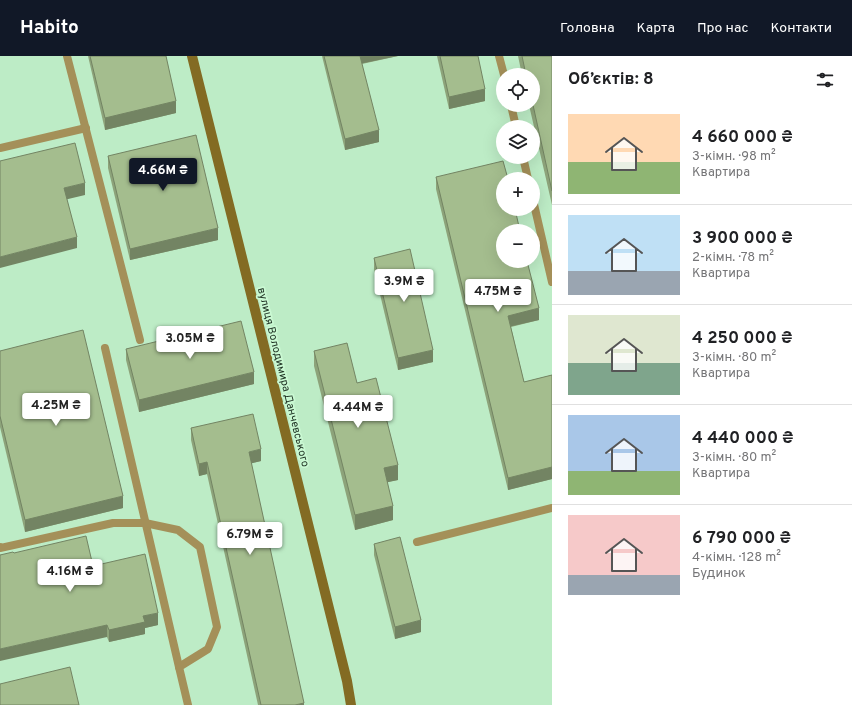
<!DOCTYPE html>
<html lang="uk">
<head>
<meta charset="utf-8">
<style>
  body { margin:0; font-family:Overpass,sans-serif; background:#f6f6f6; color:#202124; height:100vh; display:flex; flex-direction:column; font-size:15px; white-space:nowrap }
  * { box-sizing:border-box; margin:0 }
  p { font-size:13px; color:#757577 }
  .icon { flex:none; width:22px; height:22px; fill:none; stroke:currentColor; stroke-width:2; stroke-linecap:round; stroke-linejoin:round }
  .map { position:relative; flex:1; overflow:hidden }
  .drawer { display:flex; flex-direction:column; background:#fff; width:300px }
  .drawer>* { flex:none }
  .fabs { position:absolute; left:496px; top:12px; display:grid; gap:8px }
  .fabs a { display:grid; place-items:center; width:44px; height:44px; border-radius:50%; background:#fff; box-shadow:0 4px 16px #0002; font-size:20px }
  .price { position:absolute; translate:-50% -34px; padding:0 9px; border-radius:4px; background:#fff; color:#222; font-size:13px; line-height:26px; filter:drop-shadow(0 1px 2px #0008) }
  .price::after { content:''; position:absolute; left:50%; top:24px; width:12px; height:9px; margin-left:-6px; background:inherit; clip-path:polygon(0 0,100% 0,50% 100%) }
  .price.selected { background:#111827; color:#fff }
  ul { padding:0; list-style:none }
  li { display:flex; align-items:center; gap:12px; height:100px; padding:0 16px }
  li+li { border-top:1px solid #e0e0e0 }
  li span { display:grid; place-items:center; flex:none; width:112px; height:80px; border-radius:0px; color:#555 }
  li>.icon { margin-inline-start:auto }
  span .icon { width:48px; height:48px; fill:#fffc; stroke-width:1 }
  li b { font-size:17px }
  h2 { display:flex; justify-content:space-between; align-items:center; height:48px; padding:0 16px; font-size:17px }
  header { display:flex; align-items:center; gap:24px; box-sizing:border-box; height:56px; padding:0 20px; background:#111827; color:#fff }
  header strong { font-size:19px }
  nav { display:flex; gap:22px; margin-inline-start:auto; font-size:14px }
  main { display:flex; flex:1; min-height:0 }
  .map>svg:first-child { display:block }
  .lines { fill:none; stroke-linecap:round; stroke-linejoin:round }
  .lane { stroke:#a49059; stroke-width:8 }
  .secondary { stroke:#836b23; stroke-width:10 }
  .wall { fill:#8da37a }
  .shaded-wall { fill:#738463 }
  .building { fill:#a4bd8e; stroke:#738463 }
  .labels { text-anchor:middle; stroke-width:3.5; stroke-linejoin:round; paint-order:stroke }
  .street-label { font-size:11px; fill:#1d3022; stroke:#caf9d3 }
</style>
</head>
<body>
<header>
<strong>Habito</strong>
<nav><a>Головна</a><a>Карта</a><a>Про нас</a><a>Контакти</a></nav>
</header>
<main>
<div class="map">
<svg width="552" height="649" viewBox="0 0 552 649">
  <rect width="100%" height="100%" fill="#bdecc6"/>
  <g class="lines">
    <g class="lane">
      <path d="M 67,0 L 140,284"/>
      <path d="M 499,0 L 504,19"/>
      <path d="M 511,49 L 516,71"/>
      <path d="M 0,92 L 86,72"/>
      <path d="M 523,101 L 528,123"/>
      <path d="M 533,144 L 552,226"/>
      <path d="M 105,292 L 179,611"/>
      <path d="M 417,486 L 552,452"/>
      <path d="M 0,491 L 0,492 L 113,467 L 145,467 L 178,474 L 200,491 L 217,571 L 208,593 L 179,611 L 188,649"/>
    </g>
    <path class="secondary" d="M 192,0 L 347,625 L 351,649"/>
  </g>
  <g class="wall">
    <path d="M 88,0 L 166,0 L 176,57 L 105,74 Z"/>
    <path d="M 322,0 L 398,0 L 362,8 L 379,86 L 345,94 Z"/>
    <path d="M 437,0 L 478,0 L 485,45 L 449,53 Z"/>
    <path d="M 518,0 L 552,0 L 552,149 L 529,49 L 533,49 L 533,19 L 522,19 Z"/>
    <path d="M 108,100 L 218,184 L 130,204 L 108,112 Z"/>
    <path d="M 436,121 L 539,264 L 511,271 L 524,326 L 552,319 L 552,423 L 508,434 L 436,133 Z"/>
    <path d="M 374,202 L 433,306 L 398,314 L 374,213 Z"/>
    <path d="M 126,293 L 254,328 L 139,356 L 126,304 Z"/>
    <path d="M 0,295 L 123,452 L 25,476 L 0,371 Z"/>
    <path d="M 314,295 L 357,327 L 398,424 L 387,426 L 393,464 L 355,474 L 314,310 Z"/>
    <path d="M 191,372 L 261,405 L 251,407 L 304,649 L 258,649 L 207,418 L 199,420 L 191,384 Z"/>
    <path d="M 374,488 L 421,576 L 395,583 L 374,499 Z"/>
    <path d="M 14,497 L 93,510 L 158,569 L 145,572 L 145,578 L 109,586 L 107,581 Z"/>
  </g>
  <g class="shaded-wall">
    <path d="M 359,0 L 398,0 L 359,8 Z"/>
    <path d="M 485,33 L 485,45 L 449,53 L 449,41 Z"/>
    <path d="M 176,45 L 176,57 L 105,74 L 105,62 Z"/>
    <path d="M 379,74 L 379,86 L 345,94 L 345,83 Z"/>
    <path d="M 85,127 L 85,139 L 64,144 L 64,132 Z"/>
    <path d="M 218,172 L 218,184 L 130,204 L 130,193 Z"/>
    <path d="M 77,181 L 77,192 L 0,212 L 0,201 Z"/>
    <path d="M 539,252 L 539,264 L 508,271 L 508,260 Z"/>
    <path d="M 433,294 L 433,306 L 398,314 L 398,302 Z"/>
    <path d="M 254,316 L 254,328 L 139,356 L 139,344 Z"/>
    <path d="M 261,393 L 261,405 L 249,408 L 249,396 Z"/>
    <path d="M 207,406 L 207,418 L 199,420 L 199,408 Z"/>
    <path d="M 398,409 L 398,424 L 384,427 L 384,412 Z"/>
    <path d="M 552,411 L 552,423 L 508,434 L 508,422 Z"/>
    <path d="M 123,440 L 123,452 L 25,476 L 25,464 Z"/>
    <path d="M 393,450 L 393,464 L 355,474 L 355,459 Z"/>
    <path d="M 158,557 L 158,569 L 145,572 L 145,578 L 109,586 L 109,574 L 143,560 Z"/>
    <path d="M 421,564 L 421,576 L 395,583 L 395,571 Z"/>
    <path d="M 107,569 L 107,581 L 0,605 L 0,593 Z"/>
    <path d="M 304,647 L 304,649 L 295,649 Z"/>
  </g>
  <g class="building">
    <path d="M 90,0 L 166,0 L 176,45 L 105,62 Z"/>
    <path d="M 324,0 L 360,0 L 379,74 L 345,83 Z"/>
    <path d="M 440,0 L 478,0 L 485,33 L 449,41 Z"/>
    <path d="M 522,0 L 552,0 L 552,135 L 533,49 L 533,19 L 526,19 Z"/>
    <path d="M 196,79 L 218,172 L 130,193 L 108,100 Z"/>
    <path d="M 75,87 L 85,127 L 64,132 L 77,181 L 0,201 L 0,105 Z"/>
    <path d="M 503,105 L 508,123 L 503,123 L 503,153 L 515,153 L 520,175 L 503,175 L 503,205 L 527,205 L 539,252 L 508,260 L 524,326 L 552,319 L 552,411 L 508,422 L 436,121 Z"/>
    <path d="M 410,193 L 433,294 L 398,302 L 374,202 Z"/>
    <path d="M 241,265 L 254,316 L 139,344 L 126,293 Z"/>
    <path d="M 83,274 L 123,440 L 25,464 L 0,360 L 0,295 Z"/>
    <path d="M 347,287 L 357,327 L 376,322 L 398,409 L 384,412 L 393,450 L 355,459 L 314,295 Z"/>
    <path d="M 253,358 L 261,393 L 249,396 L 304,647 L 295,649 L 261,649 L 207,406 L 199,408 L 191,372 Z"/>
    <path d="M 86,480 L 93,510 L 145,498 L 158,557 L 143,560 L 145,566 L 109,574 L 107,569 L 0,593 L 0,499 L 13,496 L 14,497 Z"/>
    <path d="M 400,481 L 421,564 L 395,571 L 374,488 Z"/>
    <path d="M 70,611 L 79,649 L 0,649 L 0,628 Z"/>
  </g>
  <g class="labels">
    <g class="street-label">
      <text transform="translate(284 321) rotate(76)" y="4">вулиця Володимира Данчевського</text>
    </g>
  </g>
</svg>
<div class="fabs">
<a><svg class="icon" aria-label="locate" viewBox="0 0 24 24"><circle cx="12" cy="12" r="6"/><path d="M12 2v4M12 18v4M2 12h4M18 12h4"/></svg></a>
<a><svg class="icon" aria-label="layers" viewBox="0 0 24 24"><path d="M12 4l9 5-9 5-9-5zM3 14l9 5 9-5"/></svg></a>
<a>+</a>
<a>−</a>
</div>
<b class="price selected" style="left:163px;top:136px">4.66M ₴</b>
<b class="price" style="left:404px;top:247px">3.9M ₴</b>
<b class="price" style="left:498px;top:257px">4.75M ₴</b>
<b class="price" style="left:190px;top:304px">3.05M ₴</b>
<b class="price" style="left:56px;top:371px">4.25M ₴</b>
<b class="price" style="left:358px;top:373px">4.44M ₴</b>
<b class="price" style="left:250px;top:500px">6.79M ₴</b>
<b class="price" style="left:70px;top:537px">4.16M ₴</b>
</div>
<section class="drawer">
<h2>Об’єктів: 8<svg class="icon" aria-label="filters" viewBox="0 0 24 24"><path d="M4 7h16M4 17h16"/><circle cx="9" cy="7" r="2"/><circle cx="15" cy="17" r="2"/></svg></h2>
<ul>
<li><span style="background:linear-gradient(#ffd9b3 60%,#8fb573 0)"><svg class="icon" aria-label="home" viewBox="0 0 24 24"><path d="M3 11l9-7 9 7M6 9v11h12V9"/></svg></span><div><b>4 660 000 ₴</b><p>3-кімн. · 98 m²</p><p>Квартира</p></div></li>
<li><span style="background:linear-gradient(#bfe0f5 70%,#9aa5b1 0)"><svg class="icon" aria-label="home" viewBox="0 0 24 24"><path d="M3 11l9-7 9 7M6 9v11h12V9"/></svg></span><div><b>3 900 000 ₴</b><p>2-кімн. · 78 m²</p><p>Квартира</p></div></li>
<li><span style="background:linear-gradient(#dfe7d0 60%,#7fa58c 0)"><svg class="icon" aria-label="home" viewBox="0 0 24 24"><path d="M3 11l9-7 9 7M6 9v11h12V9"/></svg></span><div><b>4 250 000 ₴</b><p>3-кімн. · 80 m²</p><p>Квартира</p></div></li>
<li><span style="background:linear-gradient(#a9c7e8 70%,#8fb573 0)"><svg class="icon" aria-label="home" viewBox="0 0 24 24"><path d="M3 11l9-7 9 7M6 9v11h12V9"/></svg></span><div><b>4 440 000 ₴</b><p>3-кімн. · 80 m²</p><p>Квартира</p></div></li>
<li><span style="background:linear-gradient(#f6c9c9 75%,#9aa5b1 0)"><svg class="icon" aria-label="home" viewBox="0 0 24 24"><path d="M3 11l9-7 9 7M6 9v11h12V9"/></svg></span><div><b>6 790 000 ₴</b><p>4-кімн. · 128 m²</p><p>Будинок</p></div></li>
</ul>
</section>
</main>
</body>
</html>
